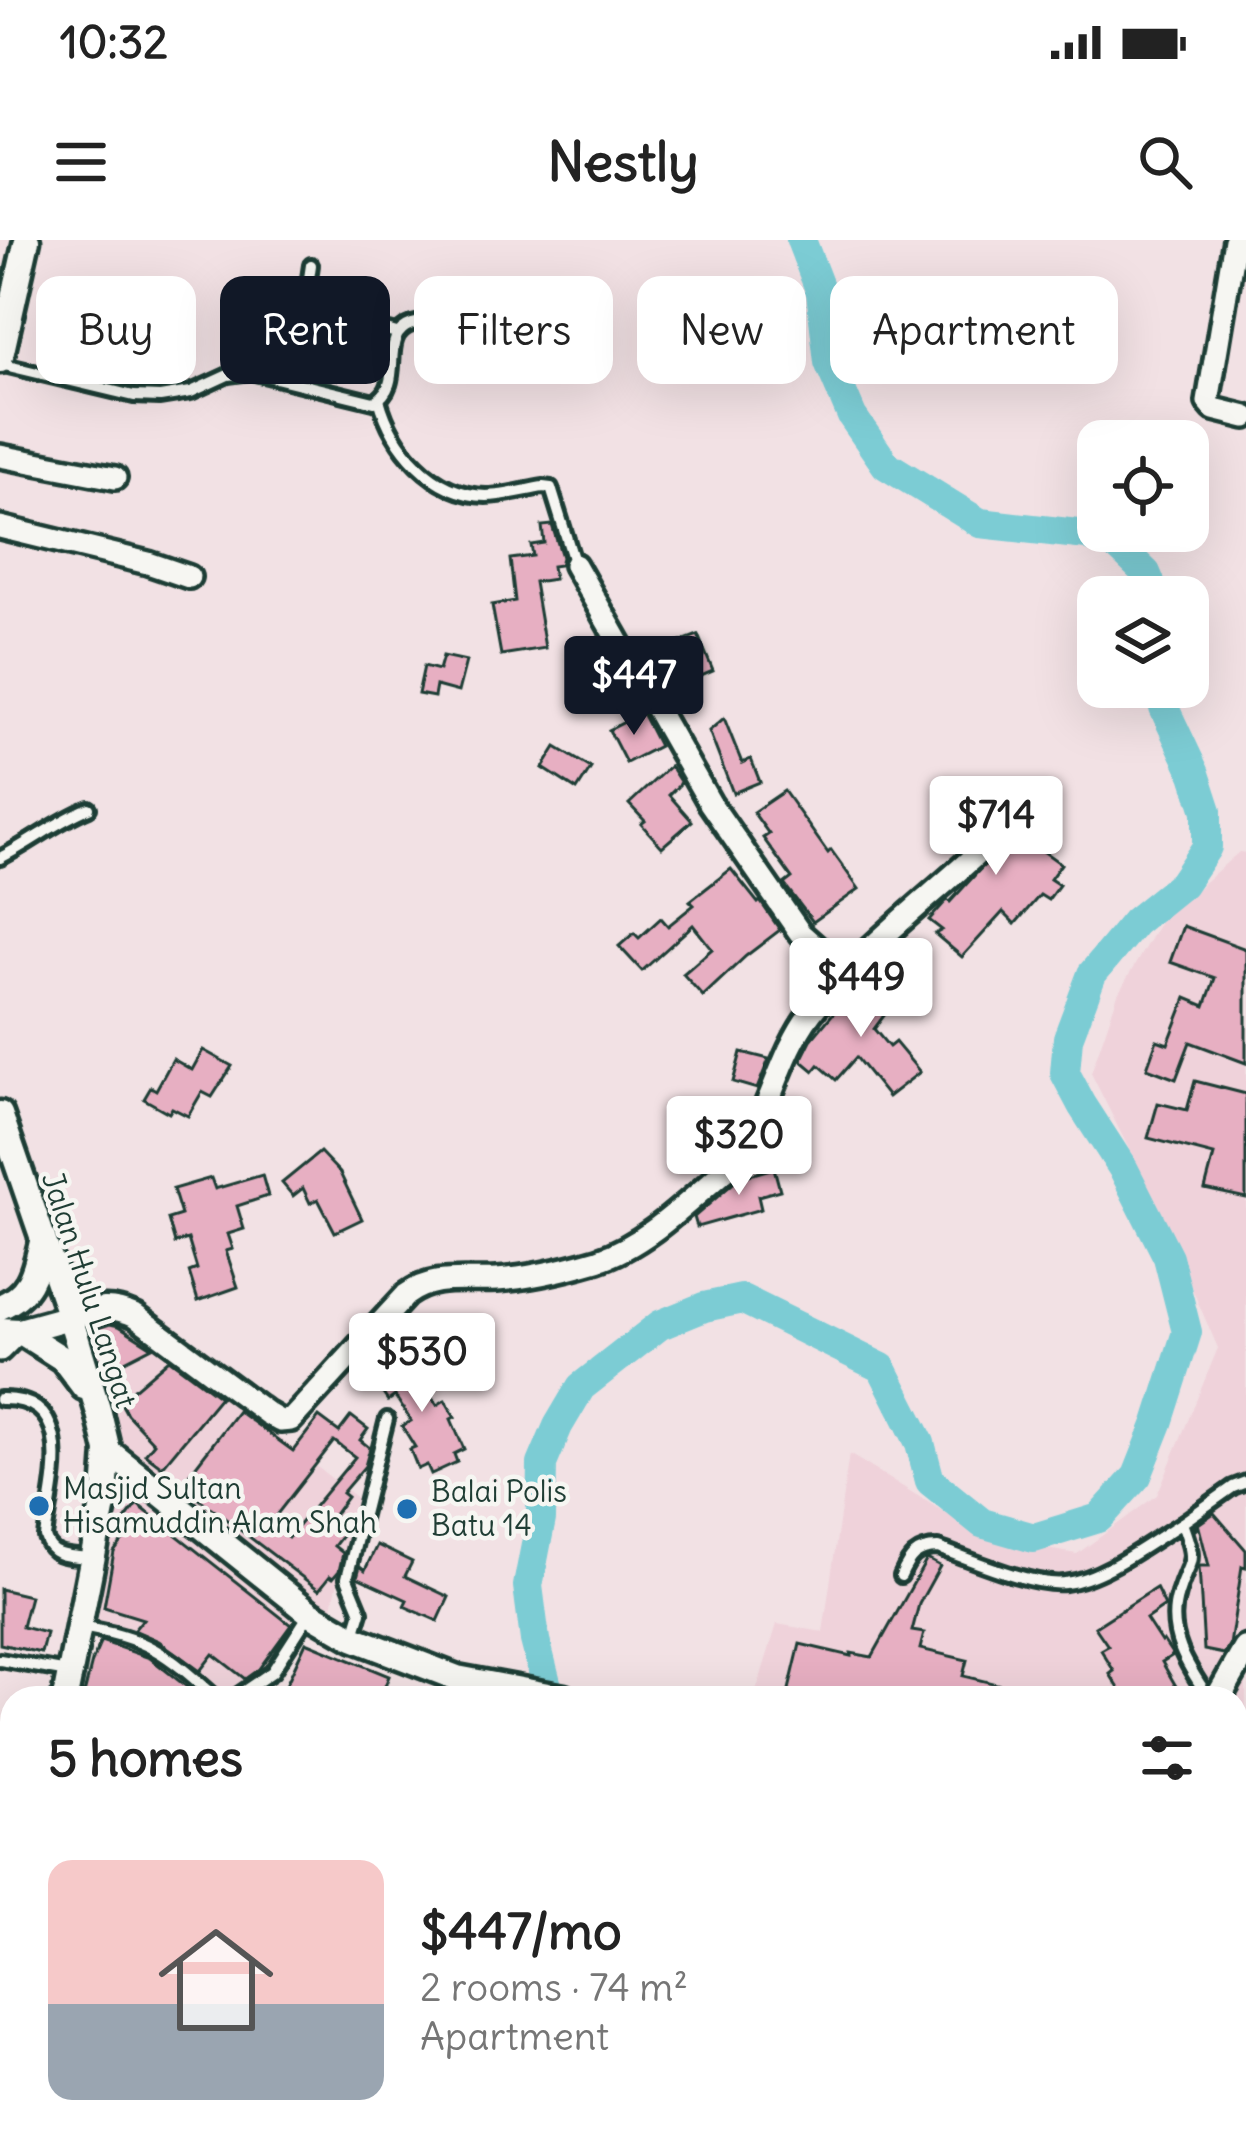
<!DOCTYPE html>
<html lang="en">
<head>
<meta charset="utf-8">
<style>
  body { margin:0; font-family:Delius,sans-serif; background:#f2f2f2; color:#222; height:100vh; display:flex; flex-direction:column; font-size:45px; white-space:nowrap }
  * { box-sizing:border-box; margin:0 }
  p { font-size:39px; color:#767676 }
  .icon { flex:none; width:66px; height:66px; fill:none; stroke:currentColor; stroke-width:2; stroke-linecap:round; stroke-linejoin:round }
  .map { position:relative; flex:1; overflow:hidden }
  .details { position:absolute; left:0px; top:1446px; width:1248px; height:471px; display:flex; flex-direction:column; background:#fff; border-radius:36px 36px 0 0; box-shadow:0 12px 48px #0002 }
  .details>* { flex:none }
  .guide { position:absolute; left:36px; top:36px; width:1176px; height:108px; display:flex; gap:24px }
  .buttons { position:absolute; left:1077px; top:180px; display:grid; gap:24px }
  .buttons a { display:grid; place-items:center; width:132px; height:132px; border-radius:24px; background:#fff; box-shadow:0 12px 48px #0002; font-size:60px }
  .price { position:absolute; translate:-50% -102px; padding:0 27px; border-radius:12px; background:#fff; color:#222; font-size:39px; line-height:78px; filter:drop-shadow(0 3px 6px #0008) }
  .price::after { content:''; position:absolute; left:50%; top:72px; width:36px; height:27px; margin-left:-18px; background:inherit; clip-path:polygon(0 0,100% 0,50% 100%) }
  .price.active { background:#111827; color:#fff }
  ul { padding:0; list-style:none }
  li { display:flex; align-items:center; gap:36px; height:300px; padding:0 48px }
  li span { display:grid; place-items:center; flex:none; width:336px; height:240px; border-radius:24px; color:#555 }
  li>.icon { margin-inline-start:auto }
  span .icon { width:144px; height:144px; fill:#fffc; stroke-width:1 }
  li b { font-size:51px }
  h2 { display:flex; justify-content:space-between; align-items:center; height:144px; padding:0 48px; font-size:51px }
  .pill { padding:0 42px; border-radius:24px; background:#fff; box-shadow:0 12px 48px #0002; font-size:42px; line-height:108px }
  .pill.active { background:#111827; color:#fff }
  .status { display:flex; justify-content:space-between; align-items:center; height:84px; padding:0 60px; background:#fff; direction:ltr }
  .status svg { height:33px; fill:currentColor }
  header { display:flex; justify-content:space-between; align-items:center; height:156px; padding:0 48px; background:#fff; font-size:54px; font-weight:700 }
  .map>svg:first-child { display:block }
  .built { fill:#efd2da }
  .green { fill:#cad78a; stroke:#748a5f; stroke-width:3 }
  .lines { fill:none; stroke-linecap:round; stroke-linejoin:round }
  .river { stroke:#7bccd4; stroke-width:30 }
  .building { fill:#e7afc2; stroke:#1f3d34; stroke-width:3; fill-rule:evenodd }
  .service-casing { stroke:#1f3d34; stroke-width:20 }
  .minor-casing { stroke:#1f3d34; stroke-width:30 }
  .tertiary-casing { stroke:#1f3d34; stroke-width:33 }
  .service { stroke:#f6f6f2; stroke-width:10 }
  .minor { stroke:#f6f6f2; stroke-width:21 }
  .tertiary { stroke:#f6f6f2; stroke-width:24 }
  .poi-dot { fill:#1f6fb2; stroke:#f6f6f2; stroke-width:4.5 }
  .labels { text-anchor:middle; stroke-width:9; stroke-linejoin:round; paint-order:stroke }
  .street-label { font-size:30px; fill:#1f3d34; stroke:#f6f6f2 }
  .poi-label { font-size:30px; fill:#1f3d34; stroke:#f6f6f2; text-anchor:start }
</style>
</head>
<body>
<div class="status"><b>10:32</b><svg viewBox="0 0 49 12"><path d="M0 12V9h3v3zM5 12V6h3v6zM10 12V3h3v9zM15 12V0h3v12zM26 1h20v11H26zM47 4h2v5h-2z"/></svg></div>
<header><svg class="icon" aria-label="menu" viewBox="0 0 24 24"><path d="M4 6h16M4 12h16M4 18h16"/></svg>Nestly<svg class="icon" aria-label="search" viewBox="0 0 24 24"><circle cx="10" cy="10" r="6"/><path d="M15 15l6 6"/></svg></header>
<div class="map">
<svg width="1246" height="1916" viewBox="0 0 1246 1916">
  <rect width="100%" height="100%" fill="#f2e1e4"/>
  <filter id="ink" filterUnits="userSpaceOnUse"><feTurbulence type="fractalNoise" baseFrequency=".00833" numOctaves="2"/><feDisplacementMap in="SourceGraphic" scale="24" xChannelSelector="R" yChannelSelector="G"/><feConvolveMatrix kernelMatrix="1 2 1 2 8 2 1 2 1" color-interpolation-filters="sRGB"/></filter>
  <g filter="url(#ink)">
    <g class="built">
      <path d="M 1239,612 L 1246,613 L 1246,1536 L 1236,1567 L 1236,1458 L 754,1458 L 777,1384 L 823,1392 L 849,1214 L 990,1300 L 1077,1314 L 1157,1255 L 1218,1108 L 1143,937 L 1091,833 L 1118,754 L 1161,680 Z"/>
      <path d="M 110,1074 L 132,1082 L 358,1259 L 331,1371 L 313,1363 L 274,1425 L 227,1458 L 222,1458 L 184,1423 L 148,1399 L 90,1381 L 119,1235 L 82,1084 Z"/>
      <path d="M 12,1905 L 236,1905 L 233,1916 L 10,1916 Z"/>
      <path d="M 628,1905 L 1213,1905 L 1239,1916 L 626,1916 Z"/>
    </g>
    <path class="green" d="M 1246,1536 L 1246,1916 L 1239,1916 L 1213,1905 L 1236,1905 L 1236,1567 Z"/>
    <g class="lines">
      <g class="river">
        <path d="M 801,0 L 821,52 L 829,122 L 852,176 L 886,225 L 980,283 L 1087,295 L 1119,307 L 1146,333 L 1156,357"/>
        <path d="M 550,1458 L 535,1400 L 528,1346 L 541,1279 L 542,1224 L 558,1186 L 581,1147 L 660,1085 L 704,1067 L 742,1059 L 882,1128 L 920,1203 L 930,1241 L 982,1283 L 1034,1298 L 1099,1278 L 1137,1236 L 1158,1183 L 1187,1092 L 1168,1017 L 1124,930 L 1082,865 L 1065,833 L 1068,798 L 1092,734 L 1135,682 L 1182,644 L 1207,607 L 1207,571 L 1195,534 L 1164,468 L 1161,447"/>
        <path d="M 611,1916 L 614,1905"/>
      </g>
    </g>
    <g class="building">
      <path d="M 552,285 L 562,317 L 560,325 L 552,326 L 554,339 L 534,342 L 545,408 L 501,415 L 492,365 L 515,361 L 510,319 L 533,316 L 531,305 L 544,303 L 542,286 Z"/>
      <path d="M 698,395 L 713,431 L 685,443 L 676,422 L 684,418 L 677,403 Z"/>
      <path d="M 443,416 L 466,421 L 458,452 L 436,446 L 434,457 L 418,454 L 424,426 L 439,430 Z"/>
      <path d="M 642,473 L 659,506 L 626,523 L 609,490 Z"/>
      <path d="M 724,478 L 742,523 L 751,519 L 760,542 L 733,553 L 709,491 Z"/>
      <path d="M 556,507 L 591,528 L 577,550 L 543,528 Z"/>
      <path d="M 670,526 L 681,543 L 669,555 L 692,581 L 662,607 L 641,584 L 645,581 L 629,564 Z"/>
      <path d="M 1011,543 L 1027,565 L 989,593 L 1014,612 L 1025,598 L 1061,624 L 1050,639 L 1059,645 L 1048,660 L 1040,655 L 1015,684 L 1003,672 L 962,717 L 935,694 L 942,690 L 929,680 L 947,660 L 950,662 L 994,614 L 990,600 L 978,596 L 971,599 L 957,582 Z"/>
      <path d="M 784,551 L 828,613 L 831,610 L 859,649 L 813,682 L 784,644 L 792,638 L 763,598 L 769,594 L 753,572 Z"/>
      <path d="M 731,629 L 758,663 L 760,661 L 780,690 L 746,716 L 703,756 L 683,734 L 712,709 L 693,685 L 642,731 L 619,706 L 634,693 L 639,698 L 661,678 L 668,686 L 694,665 L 690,661 Z"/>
      <path d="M 1183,686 L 1246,709 L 1246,823 L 1190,802 L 1176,839 L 1147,828 L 1157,800 L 1168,804 L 1186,758 L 1205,766 L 1215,738 L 1170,722 Z"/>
      <path d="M 915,704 L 927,728 L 893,746 L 881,722 Z"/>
      <path d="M 865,735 L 897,758 L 874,789 L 889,807 L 895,802 L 920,832 L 888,857 L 856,817 L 836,840 L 819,825 L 814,831 L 801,820 L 811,800 Z"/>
      <path d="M 203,810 L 232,826 L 212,857 L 202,852 L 188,876 L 172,868 L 169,873 L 144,859 L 151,847 L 156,850 L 173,819 L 192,830 Z"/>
      <path d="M 741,812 L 769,819 L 757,849 L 733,842 Z"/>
      <path d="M 1195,841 L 1246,854 L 1246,958 L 1205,949 L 1214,915 L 1148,898 L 1158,863 L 1187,870 Z"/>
      <path d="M 320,912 L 340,933 L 362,979 L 335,992 L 318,959 L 310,963 L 303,948 L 293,956 L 282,943 Z"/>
      <path d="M 774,928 L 780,950 L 758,956 L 761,969 L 697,987 L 694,977 L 739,938 Z"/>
      <path d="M 262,935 L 268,956 L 237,966 L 244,989 L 228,994 L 233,1009 L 226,1011 L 238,1047 L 198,1061 L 189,1032 L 197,1029 L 188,999 L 175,1003 L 168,979 L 181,975 L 173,949 L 211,938 L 215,949 Z"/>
      <path d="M 110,1084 L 119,1086 L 152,1107 L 111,1128 L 98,1088 Z"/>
      <path d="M 416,1112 L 430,1132 L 419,1139 L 437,1165 L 445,1160 L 455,1177 L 451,1179 L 464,1209 L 454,1214 L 457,1222 L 431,1234 L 427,1225 L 418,1229 L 410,1209 L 415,1207 L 402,1186 L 411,1181 L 395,1156 L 388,1161 L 374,1141 Z"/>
      <path d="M 169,1119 L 220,1157 L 162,1227 L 145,1214 L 154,1203 L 127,1174 L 120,1161 Z"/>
      <path d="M 238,1171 L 293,1211 L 319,1177 L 339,1192 L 351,1176 L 368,1189 L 360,1200 L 370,1208 L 365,1226 L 342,1253 L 347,1257 L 333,1276 L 348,1288 L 334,1306 L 343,1313 L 339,1331 L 333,1338 L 330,1336 L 319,1350 L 181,1245 ZM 334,1201 L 355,1217 L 288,1298 L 270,1283 Z"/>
      <path d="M 137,1264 L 291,1385 L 259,1429 L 245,1439 L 213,1414 L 200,1431 L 159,1401 L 134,1390 L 143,1379 L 104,1367 L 114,1312 L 134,1286 L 125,1280 Z"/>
      <path d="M 1214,1273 L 1246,1310 L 1246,1327 L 1242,1326 L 1230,1405 L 1224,1414 L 1204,1410 L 1199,1326 L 1209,1326 L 1199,1287 L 1195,1290 L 1194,1287 Z"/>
      <path d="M 377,1305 L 412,1322 L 405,1336 L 449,1357 L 438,1381 L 404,1366 L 407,1360 L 357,1337 L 360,1326 L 365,1330 Z"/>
      <path d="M 927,1319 L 940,1326 L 919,1364 L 912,1391 L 924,1393 L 920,1409 L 967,1420 L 963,1436 L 1034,1453 L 1033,1458 L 787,1458 L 800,1404 L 851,1416 L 851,1413 L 872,1417 Z"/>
      <path d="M 1156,1348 L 1165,1366 L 1146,1379 L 1161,1402 L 1163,1400 L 1173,1415 L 1162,1422 L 1177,1448 L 1159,1458 L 1125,1458 L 1110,1434 L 1114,1431 L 1101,1410 L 1108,1406 L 1095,1387 Z"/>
      <path d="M 0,1349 L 30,1356 L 22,1387 L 46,1393 L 41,1413 L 0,1404 Z"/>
      <path d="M 101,1401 L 150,1418 L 201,1458 L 83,1458 L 92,1422 Z"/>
      <path d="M 306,1402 L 389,1436 L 380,1458 L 280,1458 Z"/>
    </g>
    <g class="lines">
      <g class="service-casing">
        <g id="service">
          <path d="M 311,25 L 307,52 C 326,80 366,85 397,93"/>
          <path d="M 0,124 L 134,156 L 160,157 L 191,152 L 228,135 L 251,132 L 374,162 C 408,144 376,96 412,84 C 439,75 469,111 504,92 C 522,83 517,67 513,51"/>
          <path d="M 379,159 C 392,207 432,255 486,256 C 504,256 525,250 543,247 L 551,248 L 575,325"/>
          <path d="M 0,618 C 32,602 55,582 89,568"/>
          <path d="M 0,1159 C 80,1157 52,1245 45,1297 C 51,1318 70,1316 89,1318"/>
          <path d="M 1182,1283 L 1233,1247 L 1246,1242"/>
          <path d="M 901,1336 C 909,1318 916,1308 938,1308 C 970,1319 1033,1347 1065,1343 C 1103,1339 1149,1303 1182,1283 C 1198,1327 1190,1315 1178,1354 C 1165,1393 1188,1427 1209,1458"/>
          <path d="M 79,1387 C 147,1397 166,1413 216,1458"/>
          <path d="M 353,1398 L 361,1372 L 347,1338 L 387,1179"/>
          <path d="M 0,1420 L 68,1432"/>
          <path d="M 234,1458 L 272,1432 L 310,1373"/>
          <path d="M 159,1905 L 160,1916"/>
        </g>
      </g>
      <g class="minor-casing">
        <g id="minor">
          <path d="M 1235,0 L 1208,162 L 1214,169 L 1246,177"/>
          <path d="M 0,216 L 115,238"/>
          <path d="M 0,287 L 148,323 L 189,337"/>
          <path d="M 575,325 L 710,563 L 800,693 L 818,709 L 854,725"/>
          <path d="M 70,1077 C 98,1068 108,1064 136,1076 L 268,1174 L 280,1181 L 291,1180 L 406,1055 C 434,1034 464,1042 497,1040 C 529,1038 567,1029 598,1020 C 649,1004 694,955 735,922 C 770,878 777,818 811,773 C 857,713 925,662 980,611"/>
          <path d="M 0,1110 L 19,1091"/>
          <path d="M 0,1553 L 12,1555"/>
          <path d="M 847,1905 L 849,1916"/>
        </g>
      </g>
      <g class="tertiary-casing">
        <g id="tertiary">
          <path d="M 0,120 L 27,0"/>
          <path d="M 0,874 L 70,1077 L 99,1173 L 108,1211 L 105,1255 L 65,1458"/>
          <path d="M 0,1067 C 33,1053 35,1030 43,998"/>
          <path d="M 0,1090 L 19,1091 L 70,1077"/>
          <path d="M 19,1091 L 63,1119 L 84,1147"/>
          <path d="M 108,1211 L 310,1373 L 353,1398 L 457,1438 L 564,1458"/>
          <path d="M 1218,1458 L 1246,1409"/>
          <path d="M 0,1812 L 12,1756"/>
        </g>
      </g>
      <use href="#service" class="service"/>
      <use href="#minor" class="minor"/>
      <use href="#tertiary" class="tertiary"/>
    </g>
  </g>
  <g class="poi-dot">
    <circle cx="39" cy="1266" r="12"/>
    <circle cx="407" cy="1269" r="12"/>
  </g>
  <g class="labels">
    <g class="street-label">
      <text transform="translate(89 1050) rotate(72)" y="10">Jalan Hulu Langat</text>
    </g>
    <g class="poi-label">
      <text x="63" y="1259">Masjid Sultan<tspan x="63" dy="34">Hisamuddin Alam Shah</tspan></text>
      <text x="431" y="1262">Balai Polis<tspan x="431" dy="34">Batu 14</tspan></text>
    </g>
  </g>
</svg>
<div class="buttons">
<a><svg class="icon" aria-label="locate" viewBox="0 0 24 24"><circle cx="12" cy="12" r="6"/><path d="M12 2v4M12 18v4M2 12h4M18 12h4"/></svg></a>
<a><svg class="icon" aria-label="layers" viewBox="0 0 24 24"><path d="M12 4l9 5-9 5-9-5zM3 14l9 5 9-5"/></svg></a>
</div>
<b class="price active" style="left:634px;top:498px">$447</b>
<b class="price" style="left:996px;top:638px">$714</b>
<b class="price" style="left:861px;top:800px">$449</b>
<b class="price" style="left:739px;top:958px">$320</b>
<b class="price" style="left:422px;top:1175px">$530</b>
<div class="guide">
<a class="pill">Buy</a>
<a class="pill active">Rent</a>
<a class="pill">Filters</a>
<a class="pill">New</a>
<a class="pill">Apartment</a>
</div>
<section class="details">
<h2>5 homes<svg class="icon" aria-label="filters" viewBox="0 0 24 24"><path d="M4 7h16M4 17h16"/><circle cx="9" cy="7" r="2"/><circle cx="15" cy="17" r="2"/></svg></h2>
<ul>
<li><span style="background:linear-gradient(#f6c9c9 60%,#9aa5b1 0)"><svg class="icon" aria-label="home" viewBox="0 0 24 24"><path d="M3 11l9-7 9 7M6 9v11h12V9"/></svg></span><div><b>$447/mo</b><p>2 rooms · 74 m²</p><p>Apartment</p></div></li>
</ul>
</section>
</div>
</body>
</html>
